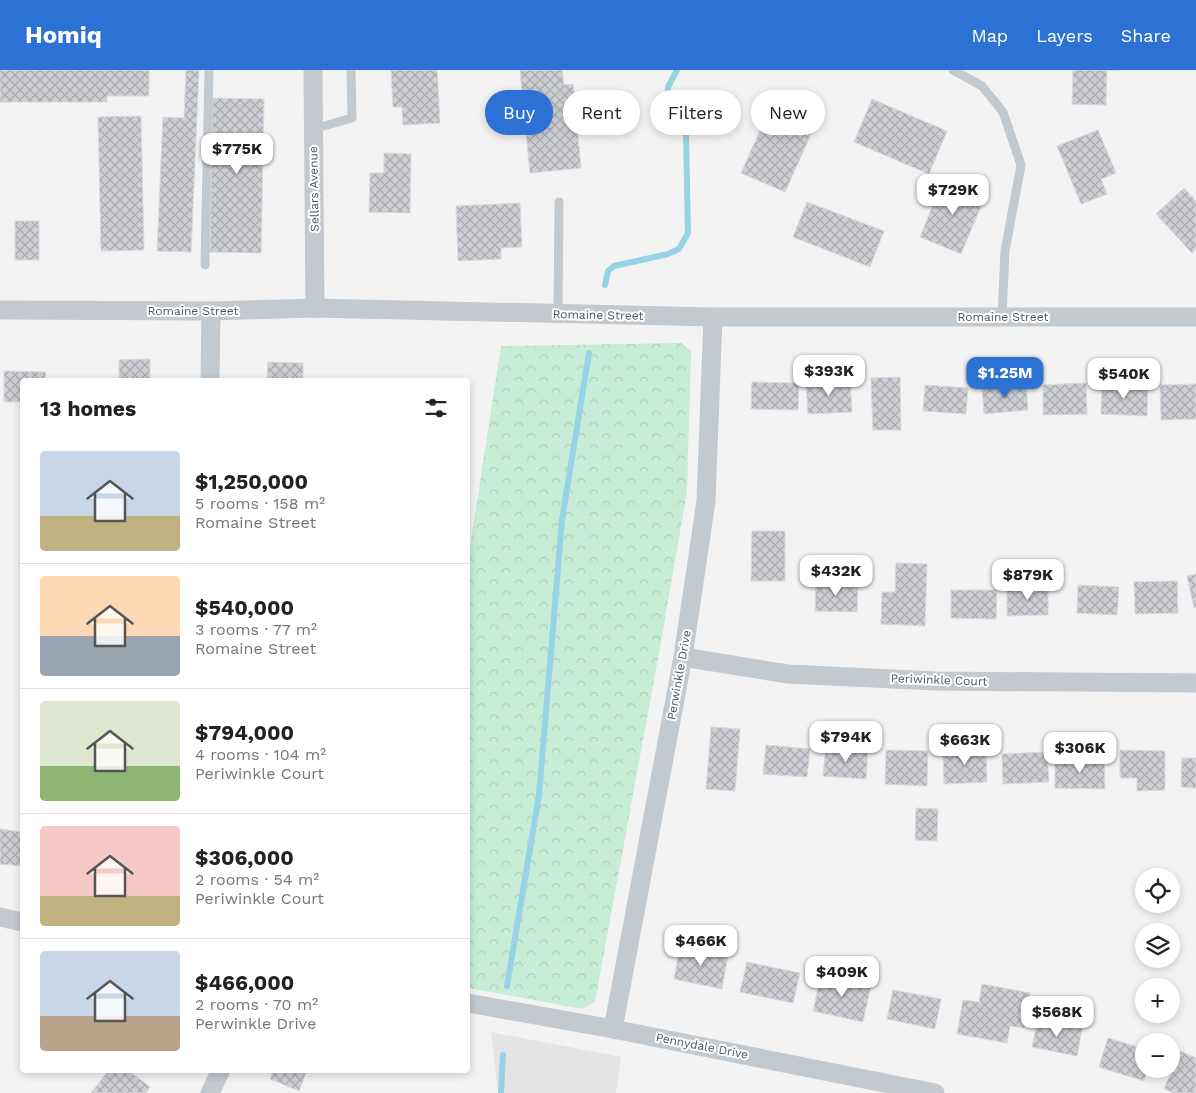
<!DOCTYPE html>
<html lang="en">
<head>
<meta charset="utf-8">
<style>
  body { margin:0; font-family:"Work Sans",sans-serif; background:#f6f6f6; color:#222; height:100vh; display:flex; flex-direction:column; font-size:19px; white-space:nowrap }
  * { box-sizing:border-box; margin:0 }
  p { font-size:16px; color:#767676 }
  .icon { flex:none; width:28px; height:28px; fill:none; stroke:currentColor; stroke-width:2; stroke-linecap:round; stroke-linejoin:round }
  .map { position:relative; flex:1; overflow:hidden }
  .drawer { position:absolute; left:20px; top:308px; width:450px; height:695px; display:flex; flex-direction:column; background:#fff; border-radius:5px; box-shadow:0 2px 8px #0003 }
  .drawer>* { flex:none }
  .hud { position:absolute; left:485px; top:20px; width:475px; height:45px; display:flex; gap:10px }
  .fabs { position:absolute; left:1135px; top:798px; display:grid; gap:10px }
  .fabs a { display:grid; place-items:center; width:45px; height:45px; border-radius:50%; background:#fff; box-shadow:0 2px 8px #0003; font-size:25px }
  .price { position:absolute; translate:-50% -42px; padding:0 11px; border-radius:10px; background:#fff; color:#222; font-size:16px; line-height:32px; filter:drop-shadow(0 1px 2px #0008) }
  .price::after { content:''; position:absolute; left:50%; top:30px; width:15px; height:11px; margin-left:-8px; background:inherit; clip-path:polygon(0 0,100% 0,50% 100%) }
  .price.selected { background:#2c72d5; color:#fff }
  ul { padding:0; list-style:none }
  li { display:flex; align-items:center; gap:15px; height:125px; padding:0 20px }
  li+li { border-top:1px solid #e0e0e0 }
  li span { display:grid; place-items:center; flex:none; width:140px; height:100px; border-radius:5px; color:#555 }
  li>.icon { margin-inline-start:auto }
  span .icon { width:60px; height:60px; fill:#fffc; stroke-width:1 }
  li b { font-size:21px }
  h2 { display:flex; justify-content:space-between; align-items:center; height:60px; padding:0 20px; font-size:21px }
  .tag { padding:0 18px; border-radius:22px; background:#fff; box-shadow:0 2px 8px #0003; font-size:18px; line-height:45px }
  .tag.selected { background:#2c72d5; color:#fff }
  header { display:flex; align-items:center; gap:30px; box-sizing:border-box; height:70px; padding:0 25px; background:#2c72d5; color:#fff }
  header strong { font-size:24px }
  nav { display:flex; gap:28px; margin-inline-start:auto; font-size:18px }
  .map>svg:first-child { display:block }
  .education { fill:#e5e4e4 }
  .forest { fill:url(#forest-crowns) }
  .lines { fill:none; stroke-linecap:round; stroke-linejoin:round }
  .stream { stroke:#98d3e5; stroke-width:6 }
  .building { fill:url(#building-cross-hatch); stroke:#d7d9dd }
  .service { stroke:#c2c9cf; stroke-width:9 }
  .minor { stroke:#c2c9cf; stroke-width:19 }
  .labels { text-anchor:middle; stroke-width:4; stroke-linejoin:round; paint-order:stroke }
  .street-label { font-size:12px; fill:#4c555e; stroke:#fff }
</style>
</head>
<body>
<header>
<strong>Homiq</strong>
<nav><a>Map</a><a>Layers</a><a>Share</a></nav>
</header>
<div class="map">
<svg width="1196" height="1023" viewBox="0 0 1196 1023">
  <defs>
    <pattern id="forest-crowns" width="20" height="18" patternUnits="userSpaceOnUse" patternTransform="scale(1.25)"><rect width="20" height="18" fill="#c7edd6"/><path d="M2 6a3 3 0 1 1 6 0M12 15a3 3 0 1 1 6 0" fill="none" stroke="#adcdba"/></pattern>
    <pattern id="building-cross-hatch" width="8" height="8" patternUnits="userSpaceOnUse" patternTransform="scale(1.25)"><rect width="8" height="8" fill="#cdcfd4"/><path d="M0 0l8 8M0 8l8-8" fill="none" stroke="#a9abaf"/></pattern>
  </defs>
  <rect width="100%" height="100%" fill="#f4f3f3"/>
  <path class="education" d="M 491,962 L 621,987 L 616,1023 L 498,1023 Z"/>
  <path class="forest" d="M 681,273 L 691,281 L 687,422 L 661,572 L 595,932 L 582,939 L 468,918 L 468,490 L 501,276 Z"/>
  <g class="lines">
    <g class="stream">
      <path d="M 605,215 L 608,201 L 614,196 L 668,184 L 679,179 L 688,163 L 686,65 L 669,38 L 668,17 L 677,0"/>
      <path d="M 507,916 L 539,725 L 562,450 L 589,283"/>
      <path d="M 501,1023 L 503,985"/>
    </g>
  </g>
  <g class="building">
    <path d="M 0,0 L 149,0 L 149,26 L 107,26 L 107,32 L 0,32 Z"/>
    <path d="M 186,0 L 199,0 L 191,182 L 157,181 L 163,47 L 184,48 Z"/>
    <path d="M 391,0 L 437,0 L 440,53 L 403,55 L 402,37 L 393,37 Z"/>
    <path d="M 520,0 L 562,0 L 564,15 L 573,14 L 581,98 L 530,103 Z"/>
    <path d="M 1073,0 L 1119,0 L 1119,1 L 1107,0 L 1106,35 L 1072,34 Z"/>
    <path d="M 776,25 L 820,44 L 785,122 L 741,103 Z"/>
    <path d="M 213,28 L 264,29 L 261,183 L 210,182 Z"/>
    <path d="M 872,29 L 947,61 L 929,104 L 854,72 Z"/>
    <path d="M 141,46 L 144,180 L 101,181 L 98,47 Z"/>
    <path d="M 1098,60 L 1116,103 L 1101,109 L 1107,124 L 1081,134 L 1057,76 Z"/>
    <path d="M 384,83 L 411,84 L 410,143 L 369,142 L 370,103 L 384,103 Z"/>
    <path d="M 944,108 L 986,124 L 961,184 L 920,167 Z"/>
    <path d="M 1184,118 L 1196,131 L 1196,179 L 1192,183 L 1156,144 Z"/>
    <path d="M 807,132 L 884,161 L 870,197 L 793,167 Z"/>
    <path d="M 520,133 L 522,177 L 501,178 L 501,189 L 458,191 L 456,136 Z"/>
    <rect x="15" y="151" width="24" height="39"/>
    <path d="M 150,289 L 150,310 L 119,310 L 119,290 Z"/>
    <path d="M 268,292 L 303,293 L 303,310 L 267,310 Z"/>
    <path d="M 4,301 L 46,302 L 45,310 L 22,310 L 22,332 L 4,332 Z"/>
    <path d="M 900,307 L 901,360 L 873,360 L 871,308 Z"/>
    <path d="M 850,310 L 852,342 L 808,344 L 806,312 Z"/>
    <path d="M 752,312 L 799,313 L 798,340 L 751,339 Z"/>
    <path d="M 1086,313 L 1087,344 L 1043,345 L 1043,315 Z"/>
    <path d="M 1102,313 L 1148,315 L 1147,346 L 1101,344 Z"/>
    <path d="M 1026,314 L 1028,340 L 984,344 L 982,318 Z"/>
    <path d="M 1196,314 L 1196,349 L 1161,350 L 1160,315 Z"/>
    <path d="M 925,315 L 968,318 L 966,344 L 923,341 Z"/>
    <path d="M 752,461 L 785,461 L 785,511 L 751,511 Z"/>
    <path d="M 896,493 L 927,494 L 925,556 L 881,554 L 882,522 L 895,522 Z"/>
    <path d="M 1196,504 L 1196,537 L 1194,538 L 1187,506 Z"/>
    <path d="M 1177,511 L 1178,543 L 1135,544 L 1134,512 Z"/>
    <path d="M 816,512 L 858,513 L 857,542 L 815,541 Z"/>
    <path d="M 1078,515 L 1119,517 L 1117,545 L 1077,543 Z"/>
    <path d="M 1048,516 L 1048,545 L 1007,546 L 1007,517 Z"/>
    <path d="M 951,520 L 997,520 L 996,549 L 951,548 Z"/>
    <path d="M 711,657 L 740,659 L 735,721 L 706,719 Z"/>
    <path d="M 766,675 L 810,679 L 807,707 L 763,704 Z"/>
    <path d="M 826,676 L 868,679 L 866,709 L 823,706 Z"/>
    <path d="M 986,679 L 987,712 L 944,714 L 943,681 Z"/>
    <path d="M 886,680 L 928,681 L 927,716 L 885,714 Z"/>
    <path d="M 1120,680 L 1165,681 L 1165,720 L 1137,721 L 1137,708 L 1120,708 Z"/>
    <path d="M 1047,682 L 1049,712 L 1003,714 L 1002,684 Z"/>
    <path d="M 1055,688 L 1104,690 L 1105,719 L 1055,718 Z"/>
    <path d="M 1182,688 L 1196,688 L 1196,718 L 1181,717 Z"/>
    <path d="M 916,738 L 938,739 L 937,771 L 915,770 Z"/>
    <path d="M 0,759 L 22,762 L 22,796 L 0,794 Z"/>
    <path d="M 680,876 L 728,885 L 722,919 L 674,909 Z"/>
    <path d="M 747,892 L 800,903 L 793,933 L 740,922 Z"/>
    <path d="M 821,905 L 871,915 L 863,952 L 813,941 Z"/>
    <path d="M 982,914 L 1030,923 L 1024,958 L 1010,956 L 1007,973 L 957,964 L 963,930 L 979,932 Z"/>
    <path d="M 893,920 L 941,929 L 935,959 L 887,949 Z"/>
    <path d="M 1038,950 L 1082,959 L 1077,986 L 1032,977 Z"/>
    <path d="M 1108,968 L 1144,979 L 1144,999 L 1148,999 L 1144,1011 L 1099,997 Z"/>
    <path d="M 1180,981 L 1196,988 L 1196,1023 L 1174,1023 L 1164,1019 Z"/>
    <path d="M 109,1000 L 128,1000 L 150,1017 L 146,1023 L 91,1023 Z"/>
    <path d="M 273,1000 L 307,1000 L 299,1021 L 270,1009 Z"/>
  </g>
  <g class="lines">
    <g class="service">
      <path d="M 953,0 L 982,16 L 1003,42 L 1021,95 L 1005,181 L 1002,247"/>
      <path d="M 313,59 L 352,48 L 351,0"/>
      <path d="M 205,195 L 209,0"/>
      <path d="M 558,244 L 559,132"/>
    </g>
    <g class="minor">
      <path d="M 313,0 L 315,238"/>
      <path d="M 0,240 L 211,241 L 315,238 L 713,247 L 1196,247"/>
      <path d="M 210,310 L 211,241"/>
      <path d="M 683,587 L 788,604 L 935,611 L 1196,613"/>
      <path d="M 0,847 L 22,852"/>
      <path d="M 468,933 L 613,959 L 935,1023"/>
      <path d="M 613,959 L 683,587 L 706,431 L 713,247"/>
      <path d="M 210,1023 L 221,1000"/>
    </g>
  </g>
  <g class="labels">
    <g class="street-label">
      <text transform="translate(314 119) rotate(-91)" y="4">Sellars Avenue</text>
      <text x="193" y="245">Romaine Street</text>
      <text transform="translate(598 245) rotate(1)" y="4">Romaine Street</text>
      <text x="1003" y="251">Romaine Street</text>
      <text transform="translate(679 605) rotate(-80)" y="4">Perwinkle Drive</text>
      <text transform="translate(939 610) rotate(2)" y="4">Periwinkle Court</text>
      <text transform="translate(702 976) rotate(11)" y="4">Pennydale Drive</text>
    </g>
  </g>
</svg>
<div class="fabs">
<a><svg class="icon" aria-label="locate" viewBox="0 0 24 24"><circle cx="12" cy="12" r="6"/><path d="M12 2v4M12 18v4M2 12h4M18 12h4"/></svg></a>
<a><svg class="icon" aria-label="layers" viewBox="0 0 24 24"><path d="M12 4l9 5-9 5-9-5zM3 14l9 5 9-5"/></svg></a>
<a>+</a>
<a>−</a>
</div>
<b class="price" style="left:237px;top:105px">$775K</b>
<b class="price" style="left:953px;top:146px">$729K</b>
<b class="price" style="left:829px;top:327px">$393K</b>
<b class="price selected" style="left:1005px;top:329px">$1.25M</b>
<b class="price" style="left:1124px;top:330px">$540K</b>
<b class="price" style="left:836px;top:527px">$432K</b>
<b class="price" style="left:1028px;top:531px">$879K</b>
<b class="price" style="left:846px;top:693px">$794K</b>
<b class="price" style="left:965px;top:696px">$663K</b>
<b class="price" style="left:1080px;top:704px">$306K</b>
<b class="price" style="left:701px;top:897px">$466K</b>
<b class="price" style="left:842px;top:928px">$409K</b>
<b class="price" style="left:1057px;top:968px">$568K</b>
<div class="hud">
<a class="tag selected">Buy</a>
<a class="tag">Rent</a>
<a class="tag">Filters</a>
<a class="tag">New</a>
</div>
<section class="drawer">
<h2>13 homes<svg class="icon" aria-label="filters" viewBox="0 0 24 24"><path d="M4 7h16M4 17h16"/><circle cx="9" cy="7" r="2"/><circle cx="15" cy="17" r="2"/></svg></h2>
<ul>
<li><span style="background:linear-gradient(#c9d6e8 65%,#c2b280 0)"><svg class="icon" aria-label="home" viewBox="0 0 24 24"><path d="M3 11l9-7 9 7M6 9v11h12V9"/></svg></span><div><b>$1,250,000</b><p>5 rooms · 158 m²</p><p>Romaine Street</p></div></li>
<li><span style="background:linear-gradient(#ffd9b3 60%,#9aa5b1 0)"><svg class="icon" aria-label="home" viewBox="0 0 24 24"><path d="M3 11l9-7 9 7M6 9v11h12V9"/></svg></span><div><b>$540,000</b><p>3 rooms · 77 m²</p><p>Romaine Street</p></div></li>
<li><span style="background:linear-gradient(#dfe7d0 65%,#8fb573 0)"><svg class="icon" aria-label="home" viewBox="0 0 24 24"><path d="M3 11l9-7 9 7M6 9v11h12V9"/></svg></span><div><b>$794,000</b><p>4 rooms · 104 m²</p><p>Periwinkle Court</p></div></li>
<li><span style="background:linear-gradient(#f6c9c9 70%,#c2b280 0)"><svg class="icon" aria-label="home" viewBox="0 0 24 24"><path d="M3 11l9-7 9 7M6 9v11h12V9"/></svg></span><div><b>$306,000</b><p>2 rooms · 54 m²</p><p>Periwinkle Court</p></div></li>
<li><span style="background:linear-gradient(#c9d6e8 65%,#b9a48a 0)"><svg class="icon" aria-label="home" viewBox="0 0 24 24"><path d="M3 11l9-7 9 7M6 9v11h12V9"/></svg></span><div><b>$466,000</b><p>2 rooms · 70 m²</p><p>Perwinkle Drive</p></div></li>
</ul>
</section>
</div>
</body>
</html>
